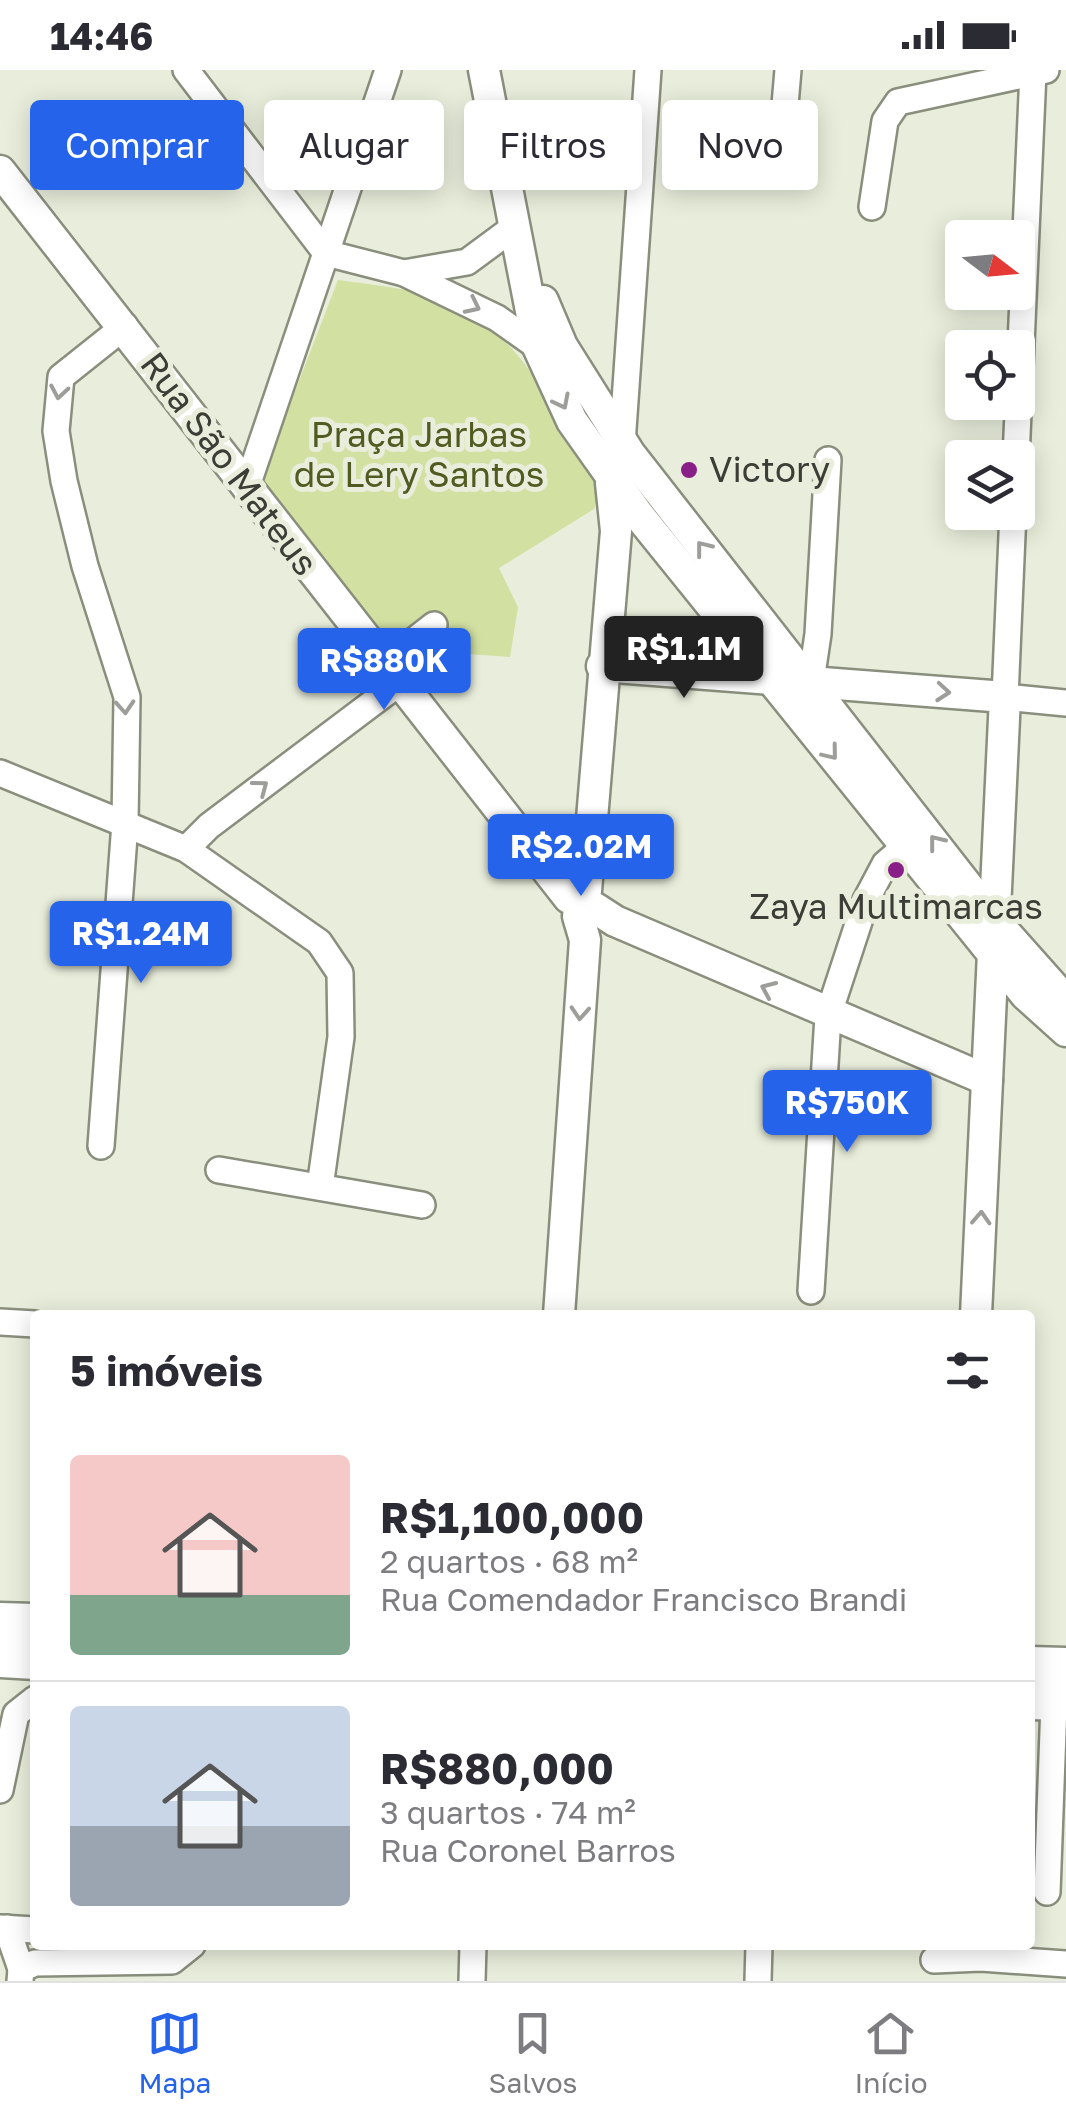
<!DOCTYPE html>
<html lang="pt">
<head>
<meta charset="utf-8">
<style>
  body { margin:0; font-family:"Golos Text",sans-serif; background:#f2f2f3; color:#2b2b33; height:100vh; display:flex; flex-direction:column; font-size:38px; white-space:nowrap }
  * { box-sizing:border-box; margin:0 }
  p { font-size:32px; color:#7c7c81 }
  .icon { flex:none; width:55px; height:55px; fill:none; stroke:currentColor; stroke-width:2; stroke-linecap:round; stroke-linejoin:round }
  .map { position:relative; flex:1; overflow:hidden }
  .panel { position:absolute; left:30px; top:1240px; width:1005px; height:640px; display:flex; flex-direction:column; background:#fff; border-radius:10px; box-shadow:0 5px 25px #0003 }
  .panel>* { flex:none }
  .banner { position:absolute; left:30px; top:30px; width:1008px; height:90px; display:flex; gap:20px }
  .needle { width:65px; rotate:106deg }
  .buttons { position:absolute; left:945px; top:150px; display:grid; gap:20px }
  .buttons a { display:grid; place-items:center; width:90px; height:90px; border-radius:10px; background:#fff; box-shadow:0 5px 25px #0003; font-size:50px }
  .price { position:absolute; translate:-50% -85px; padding:0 22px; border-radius:10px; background:#2563eb; color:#fff; font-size:32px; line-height:65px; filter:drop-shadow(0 2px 5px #0008) }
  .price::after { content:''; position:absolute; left:50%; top:60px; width:30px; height:22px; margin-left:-15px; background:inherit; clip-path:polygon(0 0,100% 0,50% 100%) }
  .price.current { background:#222; color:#fff }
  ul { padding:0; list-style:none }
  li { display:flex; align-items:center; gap:30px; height:250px; padding:0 40px }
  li+li { border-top:2px solid #e1e1e2 }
  li span { display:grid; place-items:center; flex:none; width:280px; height:200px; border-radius:10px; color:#555 }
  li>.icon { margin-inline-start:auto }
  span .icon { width:120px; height:120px; fill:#fffc; stroke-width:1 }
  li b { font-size:42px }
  h2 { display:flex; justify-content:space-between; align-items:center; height:120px; padding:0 40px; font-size:42px }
  .chip { padding:0 35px; border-radius:10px; background:#fff; box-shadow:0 5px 25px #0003; font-size:35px; line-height:90px }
  .chip.current { background:#2563eb; color:#fff }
  .status { display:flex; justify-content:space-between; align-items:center; height:70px; padding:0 50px; background:#fff; direction:ltr }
  .status svg { height:28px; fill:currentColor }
  .menu { display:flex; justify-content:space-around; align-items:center; height:140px; border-top:2px solid #e1e1e2; background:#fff; font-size:28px; color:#7c7c81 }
  .menu a { display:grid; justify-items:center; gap:5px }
  .menu .current { color:#2563eb }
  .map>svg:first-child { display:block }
  .green { fill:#d2e0a1 }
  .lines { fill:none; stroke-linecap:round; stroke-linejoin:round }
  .minor-casing { stroke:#8a8e7d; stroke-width:30 }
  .major-casing { stroke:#8a8e7d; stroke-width:35 }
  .minor { stroke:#fff; stroke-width:25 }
  .major { stroke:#fff; stroke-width:30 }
  .oneway { stroke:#9d9e9a }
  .poi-dot { fill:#882087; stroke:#e9eedc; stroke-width:4 }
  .labels { text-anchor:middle; stroke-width:10; stroke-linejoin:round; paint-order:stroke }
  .park-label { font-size:35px; fill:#515b21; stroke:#e9eedc }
  .street-label { font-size:35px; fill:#3b3d36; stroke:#e9eedc }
  .poi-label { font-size:35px; fill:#3b3d36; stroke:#e9eedc; text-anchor:start }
</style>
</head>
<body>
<div class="status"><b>14:46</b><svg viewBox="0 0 49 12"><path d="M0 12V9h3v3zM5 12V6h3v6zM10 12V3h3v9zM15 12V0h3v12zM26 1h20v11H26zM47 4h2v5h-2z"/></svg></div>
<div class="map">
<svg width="1066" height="1911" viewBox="0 0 1066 1911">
  <rect width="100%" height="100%" fill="#e9eedc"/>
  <path class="green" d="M 338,210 C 373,215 411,218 444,231 C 524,260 557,350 601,416 L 594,439 L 499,498 L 518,537 L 510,587 L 454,583 L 435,545 L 382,582 L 258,417 Z"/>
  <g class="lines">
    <g class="minor-casing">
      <g id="minor">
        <path d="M 186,0 L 326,183 L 404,203 L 497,248 L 538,277"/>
        <path d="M 783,58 L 788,0"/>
        <path d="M 872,137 L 885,51 L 898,32 L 1046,0"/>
        <path d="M 404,203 L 467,192 L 513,158"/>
        <path d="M 622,374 L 648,0"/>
        <path d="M 1016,388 L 1033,2"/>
        <path d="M 246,419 L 388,0"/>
        <path d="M 1013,442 L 1005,627 L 1066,633"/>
        <path d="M 384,594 L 434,555"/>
        <path d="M 811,611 L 818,564 L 828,390"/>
        <path d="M 0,703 L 186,779 L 319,872 L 340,903 L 341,967 L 320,1117"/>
        <path d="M 186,779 L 209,756 L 399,613"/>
        <path d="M 101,1076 L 125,753 L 127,627 L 85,496 L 64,411 L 56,361 L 61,307 L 125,256"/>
        <path d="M 219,1100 L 422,1135"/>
        <path d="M 811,1221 L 828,946 L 866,830 L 885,794 L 906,776"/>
        <path d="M 0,1252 L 35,1254"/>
        <path d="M 0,1571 L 35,1573"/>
        <path d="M 1030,1614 L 1066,1616"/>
        <path d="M 0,1720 L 16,1644 L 35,1629"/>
        <path d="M 1047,1822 L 1054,1634"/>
        <path d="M 0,1858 L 35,1860"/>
        <path d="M 7,1858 L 21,1899"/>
        <path d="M 934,1890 L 981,1888 L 1066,1894"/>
        <path d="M 20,1911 L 21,1899 L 35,1893 L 172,1891 L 192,1875"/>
        <path d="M 472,1911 L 473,1875"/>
        <path d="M 758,1911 L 759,1875"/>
      </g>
    </g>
    <g class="major-casing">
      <g id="major">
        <path d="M 484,0 L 538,277 L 572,351 L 637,443 L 993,884 L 1026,925 L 1066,961"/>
        <path d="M 0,101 L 569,828"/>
        <path d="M 543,231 L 562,276 L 630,384 L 994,850 L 1066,931"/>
        <path d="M 602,596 L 1005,627 L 976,1245"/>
        <path d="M 586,821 L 616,461 L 611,413"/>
        <path d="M 595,838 L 615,851 L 987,1010"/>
        <path d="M 559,1245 L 585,870 L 578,846"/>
        <path d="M 0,1548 L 35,1549"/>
        <path d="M 0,1592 L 35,1594"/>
        <path d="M 1030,1592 L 1066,1593"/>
        <path d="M 1030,1634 L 1066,1635"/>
      </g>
    </g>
    <use href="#minor" class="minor"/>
    <use href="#major" class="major"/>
  </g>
  <defs><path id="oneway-chevron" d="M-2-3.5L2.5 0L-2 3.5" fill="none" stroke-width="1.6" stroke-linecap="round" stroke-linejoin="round" transform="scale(2.5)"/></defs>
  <g class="oneway">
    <use href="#oneway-chevron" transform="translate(473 236) rotate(26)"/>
    <use href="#oneway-chevron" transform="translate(59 322) rotate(100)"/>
    <use href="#oneway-chevron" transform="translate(562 332) rotate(63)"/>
    <use href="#oneway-chevron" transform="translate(703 478) rotate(-128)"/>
    <use href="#oneway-chevron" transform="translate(943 622) rotate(5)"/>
    <use href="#oneway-chevron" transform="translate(125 637) rotate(86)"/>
    <use href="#oneway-chevron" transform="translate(831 683) rotate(51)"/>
    <use href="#oneway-chevron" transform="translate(261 717) rotate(-37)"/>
    <use href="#oneway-chevron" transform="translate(936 772) rotate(-128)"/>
    <use href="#oneway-chevron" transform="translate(768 919) rotate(-156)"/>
    <use href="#oneway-chevron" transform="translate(580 943) rotate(94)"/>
    <use href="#oneway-chevron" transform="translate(981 1148) rotate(-87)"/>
  </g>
  <g class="poi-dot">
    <circle cx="689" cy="400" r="10"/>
    <circle cx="896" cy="800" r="10"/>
  </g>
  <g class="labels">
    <g class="park-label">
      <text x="419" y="377">Praça Jarbas<tspan x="419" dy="40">de Lery Santos</tspan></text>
    </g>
    <g class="street-label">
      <text transform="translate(229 394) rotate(53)" y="12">Rua São Mateus</text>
    </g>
    <g class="poi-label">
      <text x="709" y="412">Victory</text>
      <text x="896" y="849" text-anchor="middle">Zaya Multimarcas</text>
    </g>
  </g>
</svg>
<div class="buttons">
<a><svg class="needle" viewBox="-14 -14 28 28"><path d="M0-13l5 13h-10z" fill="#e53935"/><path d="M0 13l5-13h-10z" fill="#7c7c81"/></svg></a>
<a><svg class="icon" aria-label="locate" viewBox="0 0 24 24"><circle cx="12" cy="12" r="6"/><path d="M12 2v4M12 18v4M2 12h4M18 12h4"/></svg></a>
<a><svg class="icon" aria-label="layers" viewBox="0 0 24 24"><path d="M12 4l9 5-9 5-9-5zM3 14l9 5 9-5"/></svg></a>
</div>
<b class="price current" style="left:684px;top:631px">R$1.1M</b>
<b class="price" style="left:384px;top:643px">R$880K</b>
<b class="price" style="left:581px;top:829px">R$2.02M</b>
<b class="price" style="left:141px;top:916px">R$1.24M</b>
<b class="price" style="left:847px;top:1085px">R$750K</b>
<div class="banner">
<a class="chip current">Comprar</a>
<a class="chip">Alugar</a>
<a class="chip">Filtros</a>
<a class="chip">Novo</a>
</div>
<section class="panel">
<h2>5 imóveis<svg class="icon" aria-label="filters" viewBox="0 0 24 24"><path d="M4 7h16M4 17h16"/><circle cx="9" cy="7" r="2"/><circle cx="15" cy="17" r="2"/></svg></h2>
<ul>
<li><span style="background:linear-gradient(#f6c9c9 70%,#7fa58c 0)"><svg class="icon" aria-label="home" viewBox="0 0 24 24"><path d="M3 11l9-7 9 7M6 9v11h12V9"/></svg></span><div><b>R$1,100,000</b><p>2 quartos · 68 m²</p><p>Rua Comendador Francisco Brandi</p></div></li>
<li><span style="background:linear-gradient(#c9d6e8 60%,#9aa5b1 0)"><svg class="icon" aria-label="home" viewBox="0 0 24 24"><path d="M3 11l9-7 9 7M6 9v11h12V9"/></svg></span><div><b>R$880,000</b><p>3 quartos · 74 m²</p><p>Rua Coronel Barros</p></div></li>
</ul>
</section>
</div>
<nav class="menu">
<a class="current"><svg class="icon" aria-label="map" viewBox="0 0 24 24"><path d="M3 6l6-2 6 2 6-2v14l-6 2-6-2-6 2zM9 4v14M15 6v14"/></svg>Mapa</a>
<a><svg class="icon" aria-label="saved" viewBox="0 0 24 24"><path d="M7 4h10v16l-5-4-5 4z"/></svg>Salvos</a>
<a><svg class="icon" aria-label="home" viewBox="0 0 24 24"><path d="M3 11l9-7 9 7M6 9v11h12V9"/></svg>Início</a>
</nav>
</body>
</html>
